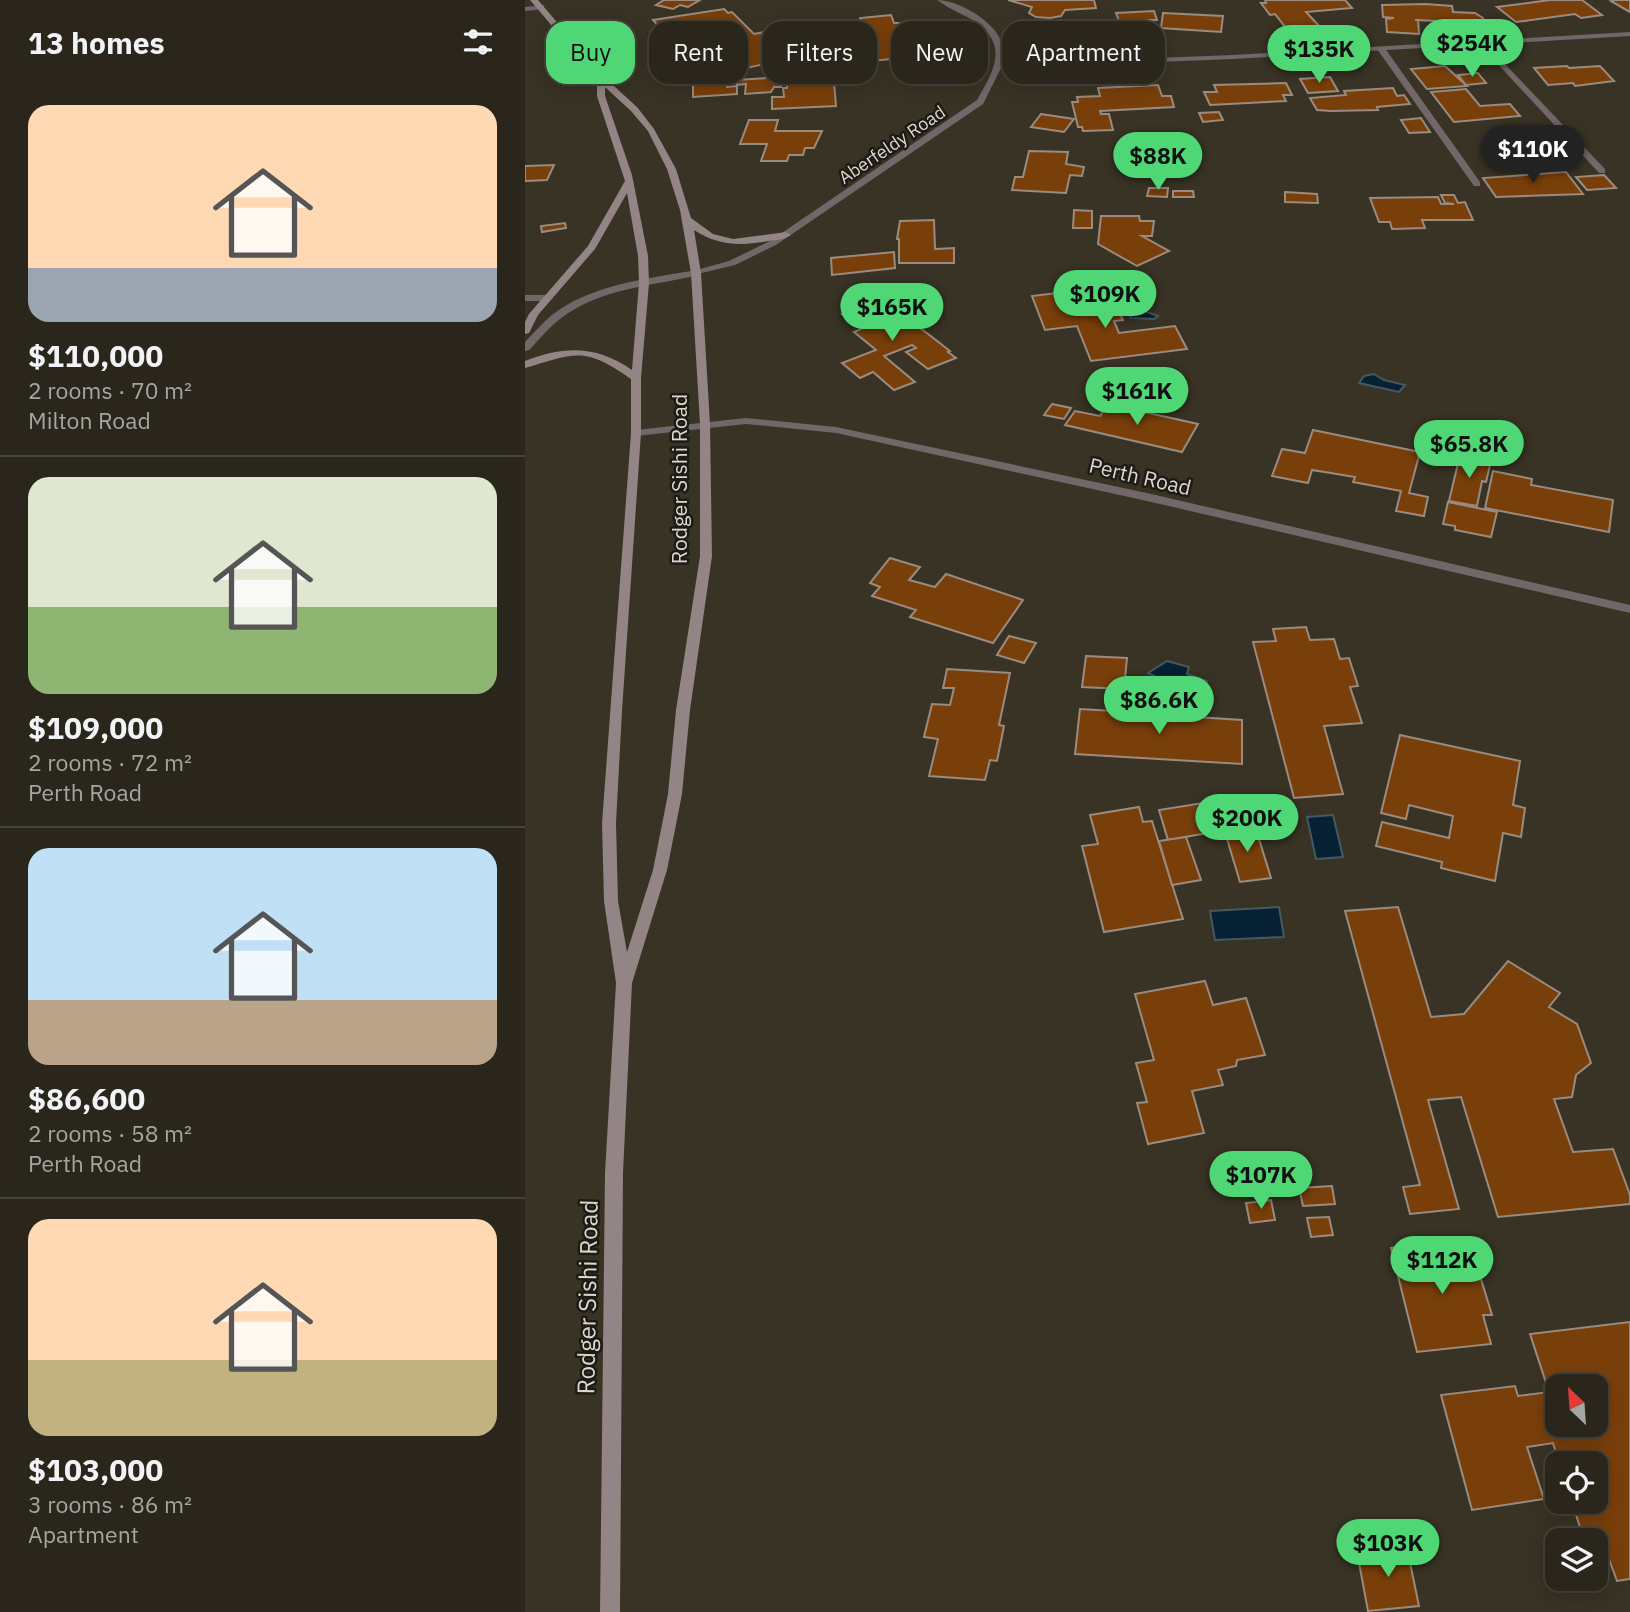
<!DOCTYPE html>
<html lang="en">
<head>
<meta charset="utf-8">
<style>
  body { margin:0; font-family:"IBM Plex Sans",sans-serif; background:#322e24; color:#f1f3f6; height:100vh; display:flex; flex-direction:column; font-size:26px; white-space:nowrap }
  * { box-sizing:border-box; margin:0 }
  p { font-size:23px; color:#a5a5a3 }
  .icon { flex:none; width:38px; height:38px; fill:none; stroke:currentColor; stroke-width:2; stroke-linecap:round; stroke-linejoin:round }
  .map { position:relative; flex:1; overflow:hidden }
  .side { display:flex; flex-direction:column; background:#2a261b; width:525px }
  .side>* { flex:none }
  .top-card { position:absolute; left:21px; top:21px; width:665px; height:63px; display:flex; gap:14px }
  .needle { width:46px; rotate:335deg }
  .controls { position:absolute; left:1020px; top:1374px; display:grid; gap:14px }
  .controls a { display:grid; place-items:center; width:63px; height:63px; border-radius:14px; background:#2a261b; box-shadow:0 4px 18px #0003,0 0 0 2px #46433a; font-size:35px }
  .price { position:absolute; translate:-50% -60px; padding:0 16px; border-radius:24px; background:#4fd675; color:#111; font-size:23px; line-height:46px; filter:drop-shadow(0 2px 4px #0008) }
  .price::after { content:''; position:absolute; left:50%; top:42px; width:21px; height:16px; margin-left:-10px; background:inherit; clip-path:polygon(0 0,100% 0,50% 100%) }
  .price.on { background:#222; color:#fff }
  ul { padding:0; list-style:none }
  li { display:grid; align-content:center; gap:14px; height:371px; padding:0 28px }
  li+li { border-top:2px solid #46433a }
  li span { display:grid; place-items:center; height:217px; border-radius:21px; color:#555 }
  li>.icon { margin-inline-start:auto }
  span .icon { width:126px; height:126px; fill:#fffc; stroke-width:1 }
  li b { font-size:30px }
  h2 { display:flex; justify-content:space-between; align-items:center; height:84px; padding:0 28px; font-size:30px }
  .tag { padding:0 24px; border-radius:21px; background:#2a261b; box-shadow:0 4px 18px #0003,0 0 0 2px #46433a; font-size:24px; line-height:63px }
  .tag.on { background:#4fd675; color:#111 }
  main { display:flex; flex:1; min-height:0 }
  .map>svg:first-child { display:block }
  .water { fill:#062134; stroke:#465862; stroke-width:2 }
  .building { fill:#793f0a; stroke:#9b8b7f; stroke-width:2; fill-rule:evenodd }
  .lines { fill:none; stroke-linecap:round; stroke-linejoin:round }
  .service { fill:#716768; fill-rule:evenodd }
  .minor { fill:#716768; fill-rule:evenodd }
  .tertiary { fill:#716768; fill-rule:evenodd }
  .secondary { fill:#938485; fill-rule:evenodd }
  .labels { text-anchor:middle; stroke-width:5; stroke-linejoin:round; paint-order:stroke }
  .far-street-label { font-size:18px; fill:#dad7ce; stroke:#1d1b14 }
  .street-label { font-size:21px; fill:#dad7ce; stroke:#1d1b14 }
  .near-street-label { font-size:24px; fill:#dad7ce; stroke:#1d1b14 }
</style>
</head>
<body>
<main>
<section class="side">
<h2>13 homes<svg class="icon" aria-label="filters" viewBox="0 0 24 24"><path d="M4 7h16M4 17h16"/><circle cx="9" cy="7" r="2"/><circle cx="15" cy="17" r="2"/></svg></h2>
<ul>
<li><span style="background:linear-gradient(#ffd9b3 75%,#9aa5b1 0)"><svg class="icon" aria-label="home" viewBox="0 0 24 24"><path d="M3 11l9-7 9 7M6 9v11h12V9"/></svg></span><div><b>$110,000</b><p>2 rooms · 70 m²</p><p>Milton Road</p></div></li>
<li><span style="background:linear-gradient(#dfe7d0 60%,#8fb573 0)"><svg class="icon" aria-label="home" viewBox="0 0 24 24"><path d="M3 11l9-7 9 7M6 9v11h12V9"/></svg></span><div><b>$109,000</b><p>2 rooms · 72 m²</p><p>Perth Road</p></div></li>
<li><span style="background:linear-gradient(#bfe0f5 70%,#b9a48a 0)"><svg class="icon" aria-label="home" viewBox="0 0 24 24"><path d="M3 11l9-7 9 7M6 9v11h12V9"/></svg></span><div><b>$86,600</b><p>2 rooms · 58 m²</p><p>Perth Road</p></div></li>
<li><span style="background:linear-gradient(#ffd9b3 65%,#c2b280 0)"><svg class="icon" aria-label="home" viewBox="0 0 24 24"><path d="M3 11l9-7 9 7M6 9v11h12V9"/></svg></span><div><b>$103,000</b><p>3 rooms · 86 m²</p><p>Apartment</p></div></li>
</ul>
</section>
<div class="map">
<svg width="1105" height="1612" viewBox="0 0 1105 1612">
  <rect width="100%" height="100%" fill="#383324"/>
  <g class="water">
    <path d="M 616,293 L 621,302 L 618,303 L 622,312 L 633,316 L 629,319 L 606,318 L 594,296 Z"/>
    <path d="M 388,295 L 408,305 L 414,314 L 401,319 L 389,317 L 383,305 L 376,300 Z"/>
    <path d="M 849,374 L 859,380 L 880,385 L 874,392 L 834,383 L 839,376 Z"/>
    <path d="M 642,661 L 664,667 L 662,674 L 682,681 L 675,698 L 623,673 Z"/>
    <path d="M 808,815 L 818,857 L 791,859 L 782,817 Z"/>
    <path d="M 754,907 L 759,937 L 690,940 L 685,911 Z"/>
  </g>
  <g class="building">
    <path d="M 139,0 L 175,0 L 163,7 L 155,5 L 148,9 L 131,5 Z"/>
    <path d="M 483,0 L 569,0 L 571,8 L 540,10 L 536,16 L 525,18 L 511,17 L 504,13 L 507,7 Z"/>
    <path d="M 740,0 L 820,0 L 827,8 L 781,12 L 797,29 L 764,32 L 750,14 L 745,15 L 736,3 L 741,3 Z"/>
    <path d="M 1025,0 L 1057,0 L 1077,15 L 1056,18 L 1050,14 L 991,22 L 972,7 Z"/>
    <path d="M 1105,0 L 1105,12 L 1086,1 L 1090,0 Z"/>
    <path d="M 901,4 L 927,6 L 928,12 L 950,13 L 958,18 L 959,23 L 890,20 L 893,20 L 894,34 L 862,32 L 861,19 L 869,18 L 858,17 L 857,5 Z"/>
    <path d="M 199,9 L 203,13 L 207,12 L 229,34 L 245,31 L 263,48 L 255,50 L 261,56 L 239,59 L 243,63 L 222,68 L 170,22 L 136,29 L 128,20 Z"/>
    <path d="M 629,11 L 632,20 L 620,20 L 627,35 L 600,37 L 591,13 Z"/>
    <path d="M 638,13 L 698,16 L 696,32 L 636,28 Z"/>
    <path d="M 366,15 L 369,23 L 374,23 L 379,34 L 375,34 L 384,57 L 348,61 L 344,51 L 348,51 L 335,18 Z"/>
    <path d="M 920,66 L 942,86 L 902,89 L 886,69 Z"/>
    <path d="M 1042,66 L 1044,68 L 1075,66 L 1089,81 L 1050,86 L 1048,83 L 1023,85 L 1009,68 Z"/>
    <path d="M 953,73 L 961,83 L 941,85 L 933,75 Z"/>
    <path d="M 294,74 L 294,83 L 309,82 L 311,106 L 247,109 L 247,97 L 259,97 L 258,88 L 262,88 L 262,77 Z"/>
    <path d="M 256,77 L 256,87 L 249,87 L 246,92 L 220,94 L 221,84 L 212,85 L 212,80 Z"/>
    <path d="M 805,77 L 813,91 L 783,93 L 775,79 Z"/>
    <path d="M 202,80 L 202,87 L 212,86 L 212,94 L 168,97 L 168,82 Z"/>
    <path d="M 761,83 L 767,95 L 758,95 L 761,101 L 685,105 L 679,92 L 692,92 L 689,85 Z"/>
    <path d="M 633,85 L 637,96 L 646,96 L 649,107 L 575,111 L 576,114 L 584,114 L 588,130 L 558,131 L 557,127 L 553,127 L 547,102 L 553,102 L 552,97 L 575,96 L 573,88 Z"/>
    <path d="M 868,88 L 872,96 L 879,95 L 885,104 L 852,107 L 853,110 L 806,111 L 792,110 L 785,98 L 821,95 L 819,91 Z"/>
    <path d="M 941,89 L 955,106 L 985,104 L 995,116 L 929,122 L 906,92 Z"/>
    <path d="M 694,112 L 698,120 L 678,122 L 674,113 Z"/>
    <path d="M 516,114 L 549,119 L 539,132 L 506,127 Z"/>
    <path d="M 896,118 L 905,132 L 884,133 L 876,120 Z"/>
    <path d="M 224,120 L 253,120 L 250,131 L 297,131 L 289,148 L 280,148 L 278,155 L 264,155 L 262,161 L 236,161 L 242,144 L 215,144 Z"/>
    <path d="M 504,151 L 543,152 L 541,164 L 559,167 L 557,176 L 545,175 L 541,193 L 487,190 L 490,177 L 498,177 Z"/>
    <path d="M 29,165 L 22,180 L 0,181 L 0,166 Z"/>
    <path d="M 1041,172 L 1058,194 L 971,197 L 958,178 Z"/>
    <path d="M 1079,175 L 1091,188 L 1062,190 L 1051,177 Z"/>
    <path d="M 624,188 L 643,188 L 642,197 L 622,196 Z"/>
    <path d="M 648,191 L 668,191 L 669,197 L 648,197 Z"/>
    <path d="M 760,192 L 792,194 L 793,203 L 760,202 Z"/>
    <path d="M 916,195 L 929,195 L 933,203 L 940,202 L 948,220 L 897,220 L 900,228 L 867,229 L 865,222 L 854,222 L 845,198 L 913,197 L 916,204 L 929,204 L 920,203 Z"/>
    <path d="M 549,210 L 567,211 L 567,228 L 548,228 Z"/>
    <path d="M 576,216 L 614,216 L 615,221 L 629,221 L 627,236 L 617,236 L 644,251 L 612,266 L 573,244 Z"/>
    <path d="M 409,220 L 410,249 L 429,248 L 429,263 L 374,263 L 374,239 L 372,239 L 375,221 Z"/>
    <path d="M 40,223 L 41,228 L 17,232 L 16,226 Z"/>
    <path d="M 369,252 L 370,268 L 307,275 L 306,258 Z"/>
    <path d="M 540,292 L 549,313 L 592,308 L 598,320 L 589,321 L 594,333 L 650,326 L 662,349 L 566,361 L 552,326 L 520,330 L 507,296 Z"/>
    <path d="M 358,299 L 425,351 L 423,352 L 431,358 L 403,369 L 381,352 L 391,348 L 387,345 L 359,356 L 390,382 L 369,390 L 348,372 L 335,378 L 317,363 L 351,350 L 329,332 L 336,329 L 317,314 Z"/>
    <path d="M 527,404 L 546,408 L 539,419 L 519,415 Z"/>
    <path d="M 583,404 L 673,424 L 657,452 L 540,425 L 550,411 L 575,416 Z"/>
    <path d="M 788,430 L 895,452 L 884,493 L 903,497 L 899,516 L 871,511 L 876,491 L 828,482 L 830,477 L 787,470 L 783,483 L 747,476 L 757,449 L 780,453 Z"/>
    <path d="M 935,455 L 966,461 L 961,482 L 957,481 L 952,506 L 924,501 Z"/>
    <path d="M 968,471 L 1007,479 L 1006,485 L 1088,500 L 1084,532 L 960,508 Z"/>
    <path d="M 923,502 L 972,512 L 966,537 L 930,530 L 930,526 L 918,524 Z"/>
    <path d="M 365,558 L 395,567 L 384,580 L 410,587 L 421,574 L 498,600 L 468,643 L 385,617 L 391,610 L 347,596 L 355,587 L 345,583 Z"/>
    <path d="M 781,627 L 785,640 L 809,639 L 815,659 L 824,658 L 833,686 L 825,687 L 837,723 L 799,726 L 818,794 L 769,798 L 728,642 L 751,641 L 748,629 Z"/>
    <path d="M 484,636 L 511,643 L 499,663 L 472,655 Z"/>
    <path d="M 561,656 L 602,658 L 599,689 L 557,687 Z"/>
    <path d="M 422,669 L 485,673 L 474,725 L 479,726 L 472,761 L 465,760 L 460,780 L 404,776 L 413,739 L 399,737 L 407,704 L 425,705 L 429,688 L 418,688 Z"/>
    <path d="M 607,706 L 655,709 L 655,716 L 717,720 L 717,764 L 550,754 L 555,709 L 606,712 Z"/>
    <path d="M 875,735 L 995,761 L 988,805 L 1000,808 L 996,837 L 978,833 L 970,881 L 916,868 L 917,862 L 851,846 L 857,822 L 924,838 L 928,816 L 884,805 L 881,819 L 856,813 Z"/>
    <path d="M 684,802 L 694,831 L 643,840 L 634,810 Z"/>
    <path d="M 614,807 L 618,822 L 627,821 L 658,919 L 579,932 L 557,846 L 573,844 L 565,815 Z"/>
    <path d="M 730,826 L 746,878 L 715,882 L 699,829 Z"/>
    <path d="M 661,837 L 676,880 L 647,885 L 634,841 Z"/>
    <path d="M 873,907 L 906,1017 L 939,1014 L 983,961 L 1035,993 L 1024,1007 L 1052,1024 L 1066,1063 L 1051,1075 L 1047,1097 L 1029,1099 L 1048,1152 L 1088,1149 L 1105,1195 L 1105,1204 L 973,1217 L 936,1097 L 903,1100 L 934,1209 L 885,1214 L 878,1187 L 895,1185 L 820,911 Z"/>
    <path d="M 680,981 L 688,1005 L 721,998 L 740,1055 L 712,1060 L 711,1066 L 693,1070 L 698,1085 L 667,1091 L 679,1133 L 623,1144 L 612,1103 L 622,1102 L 611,1063 L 629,1060 L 610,994 Z"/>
    <path d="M 807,1186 L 810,1204 L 778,1206 L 774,1188 Z"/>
    <path d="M 746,1200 L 750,1220 L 725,1223 L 721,1203 Z"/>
    <path d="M 804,1217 L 808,1235 L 786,1237 L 782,1218 Z"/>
    <path d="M 937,1241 L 945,1266 L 952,1266 L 967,1315 L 958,1315 L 966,1344 L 892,1352 L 866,1248 Z"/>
    <path d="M 1105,1322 L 1105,1579 L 1092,1581 L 1081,1551 L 1071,1552 L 1071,1540 L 1059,1540 L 1047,1502 L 1071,1502 L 1071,1463 L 1034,1463 L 1028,1443 L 1002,1447 L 1019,1499 L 947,1510 L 916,1395 L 990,1386 L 993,1396 L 1024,1392 L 1005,1334 ZM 1032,1386 L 1071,1386 L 1071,1424 L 1032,1424 Z"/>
    <path d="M 882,1548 L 894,1606 L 843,1611 L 832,1552 Z"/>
  </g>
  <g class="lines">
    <g class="service">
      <path d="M 959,42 L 1080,169 L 1080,173 L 1074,173 L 956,46 L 955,44 Z"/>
      <path d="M 856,47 L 859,47 L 955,182 L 955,186 L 949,186 L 852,49 Z"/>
    </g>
    <g class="minor">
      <path d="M 412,0 C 433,0 469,21 476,41 C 479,49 479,56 478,64 L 708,55 L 1105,32 L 1105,36 L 708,59 L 476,68 L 458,104 L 251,245 L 210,265 L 168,275 L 168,271 L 204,261 L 245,241 L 452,100 C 470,69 485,43 446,19 C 435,13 423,8 412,0 Z"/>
      <path d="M 19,5 L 19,9 L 0,11 L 0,7 Z"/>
      <path d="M 0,295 L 22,295 L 27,298 L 22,301 L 0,301 Z"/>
      <path d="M 221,418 L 311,427 L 622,493 L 1105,605 L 1105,613 L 622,501 L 311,433 L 221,424 L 111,436 L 106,433 L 111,430 Z"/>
    </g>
    <path class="tertiary" d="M 171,270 L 176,273 L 174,275 C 127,286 75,288 35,319 C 23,328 14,340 4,350 L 0,351 L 0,342 C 9,333 17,323 27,315 C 67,284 122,279 171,270 Z"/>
    <path class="secondary" d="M 5,0 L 13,0 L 78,76 L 112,107 L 129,129 L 151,169 L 166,218 L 188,234 L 208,239 L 261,232 L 266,235 C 260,239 252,240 244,241 C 217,246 193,246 169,230 L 176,273 L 185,424 L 187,556 L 165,710 L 157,794 L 142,870 L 107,983 L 98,1173 L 95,1612 L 75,1612 L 80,1173 L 91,983 L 79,901 L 77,823 L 106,433 L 106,379 C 59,346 51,353 0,368 L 0,361 C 39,346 71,345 107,370 L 114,283 L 113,256 L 102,193 L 70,249 L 13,315 L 4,333 L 0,334 L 0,322 L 4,314 L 63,246 L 100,181 L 72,96 L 72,79 ZM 80,87 L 106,111 L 123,131 L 142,169 L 155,210 L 166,273 L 175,424 L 175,556 L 151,710 L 143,794 L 128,870 L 102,952 L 93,901 L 91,823 L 97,711 L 116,433 L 116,378 L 124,283 L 123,256 L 107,175 L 80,96 Z"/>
  </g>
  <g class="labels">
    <g class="far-street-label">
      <text transform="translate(367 145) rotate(-34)" y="6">Aberfeldy Road</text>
    </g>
    <g class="street-label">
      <text transform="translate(615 477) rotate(13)" y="7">Perth Road</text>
      <text transform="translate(155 479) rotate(-90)" y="7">Rodger Sishi Road</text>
    </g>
    <g class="near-street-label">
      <text transform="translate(63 1297) rotate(-89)" y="8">Rodger Sishi Road</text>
    </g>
  </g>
</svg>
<div class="controls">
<a><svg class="needle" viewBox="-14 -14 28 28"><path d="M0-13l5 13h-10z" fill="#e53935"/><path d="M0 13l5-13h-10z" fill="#a5a5a3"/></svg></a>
<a><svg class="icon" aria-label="locate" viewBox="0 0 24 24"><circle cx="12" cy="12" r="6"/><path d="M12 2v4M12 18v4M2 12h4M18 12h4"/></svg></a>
<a><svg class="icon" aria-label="layers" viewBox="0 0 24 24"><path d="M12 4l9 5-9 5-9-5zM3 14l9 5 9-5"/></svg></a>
</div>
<b class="price" style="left:947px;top:79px">$254K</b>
<b class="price" style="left:794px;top:85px">$135K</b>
<b class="price on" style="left:1008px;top:185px">$110K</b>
<b class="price" style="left:633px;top:192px">$88K</b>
<b class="price" style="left:580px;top:330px">$109K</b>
<b class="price" style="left:367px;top:343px">$165K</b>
<b class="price" style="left:612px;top:427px">$161K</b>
<b class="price" style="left:944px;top:480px">$65.8K</b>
<b class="price" style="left:634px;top:736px">$86.6K</b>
<b class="price" style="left:722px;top:854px">$200K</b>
<b class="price" style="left:736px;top:1211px">$107K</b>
<b class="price" style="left:917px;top:1296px">$112K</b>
<b class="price" style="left:863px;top:1579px">$103K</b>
<div class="top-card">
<a class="tag on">Buy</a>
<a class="tag">Rent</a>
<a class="tag">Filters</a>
<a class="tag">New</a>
<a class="tag">Apartment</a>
</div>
</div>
</main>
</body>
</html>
